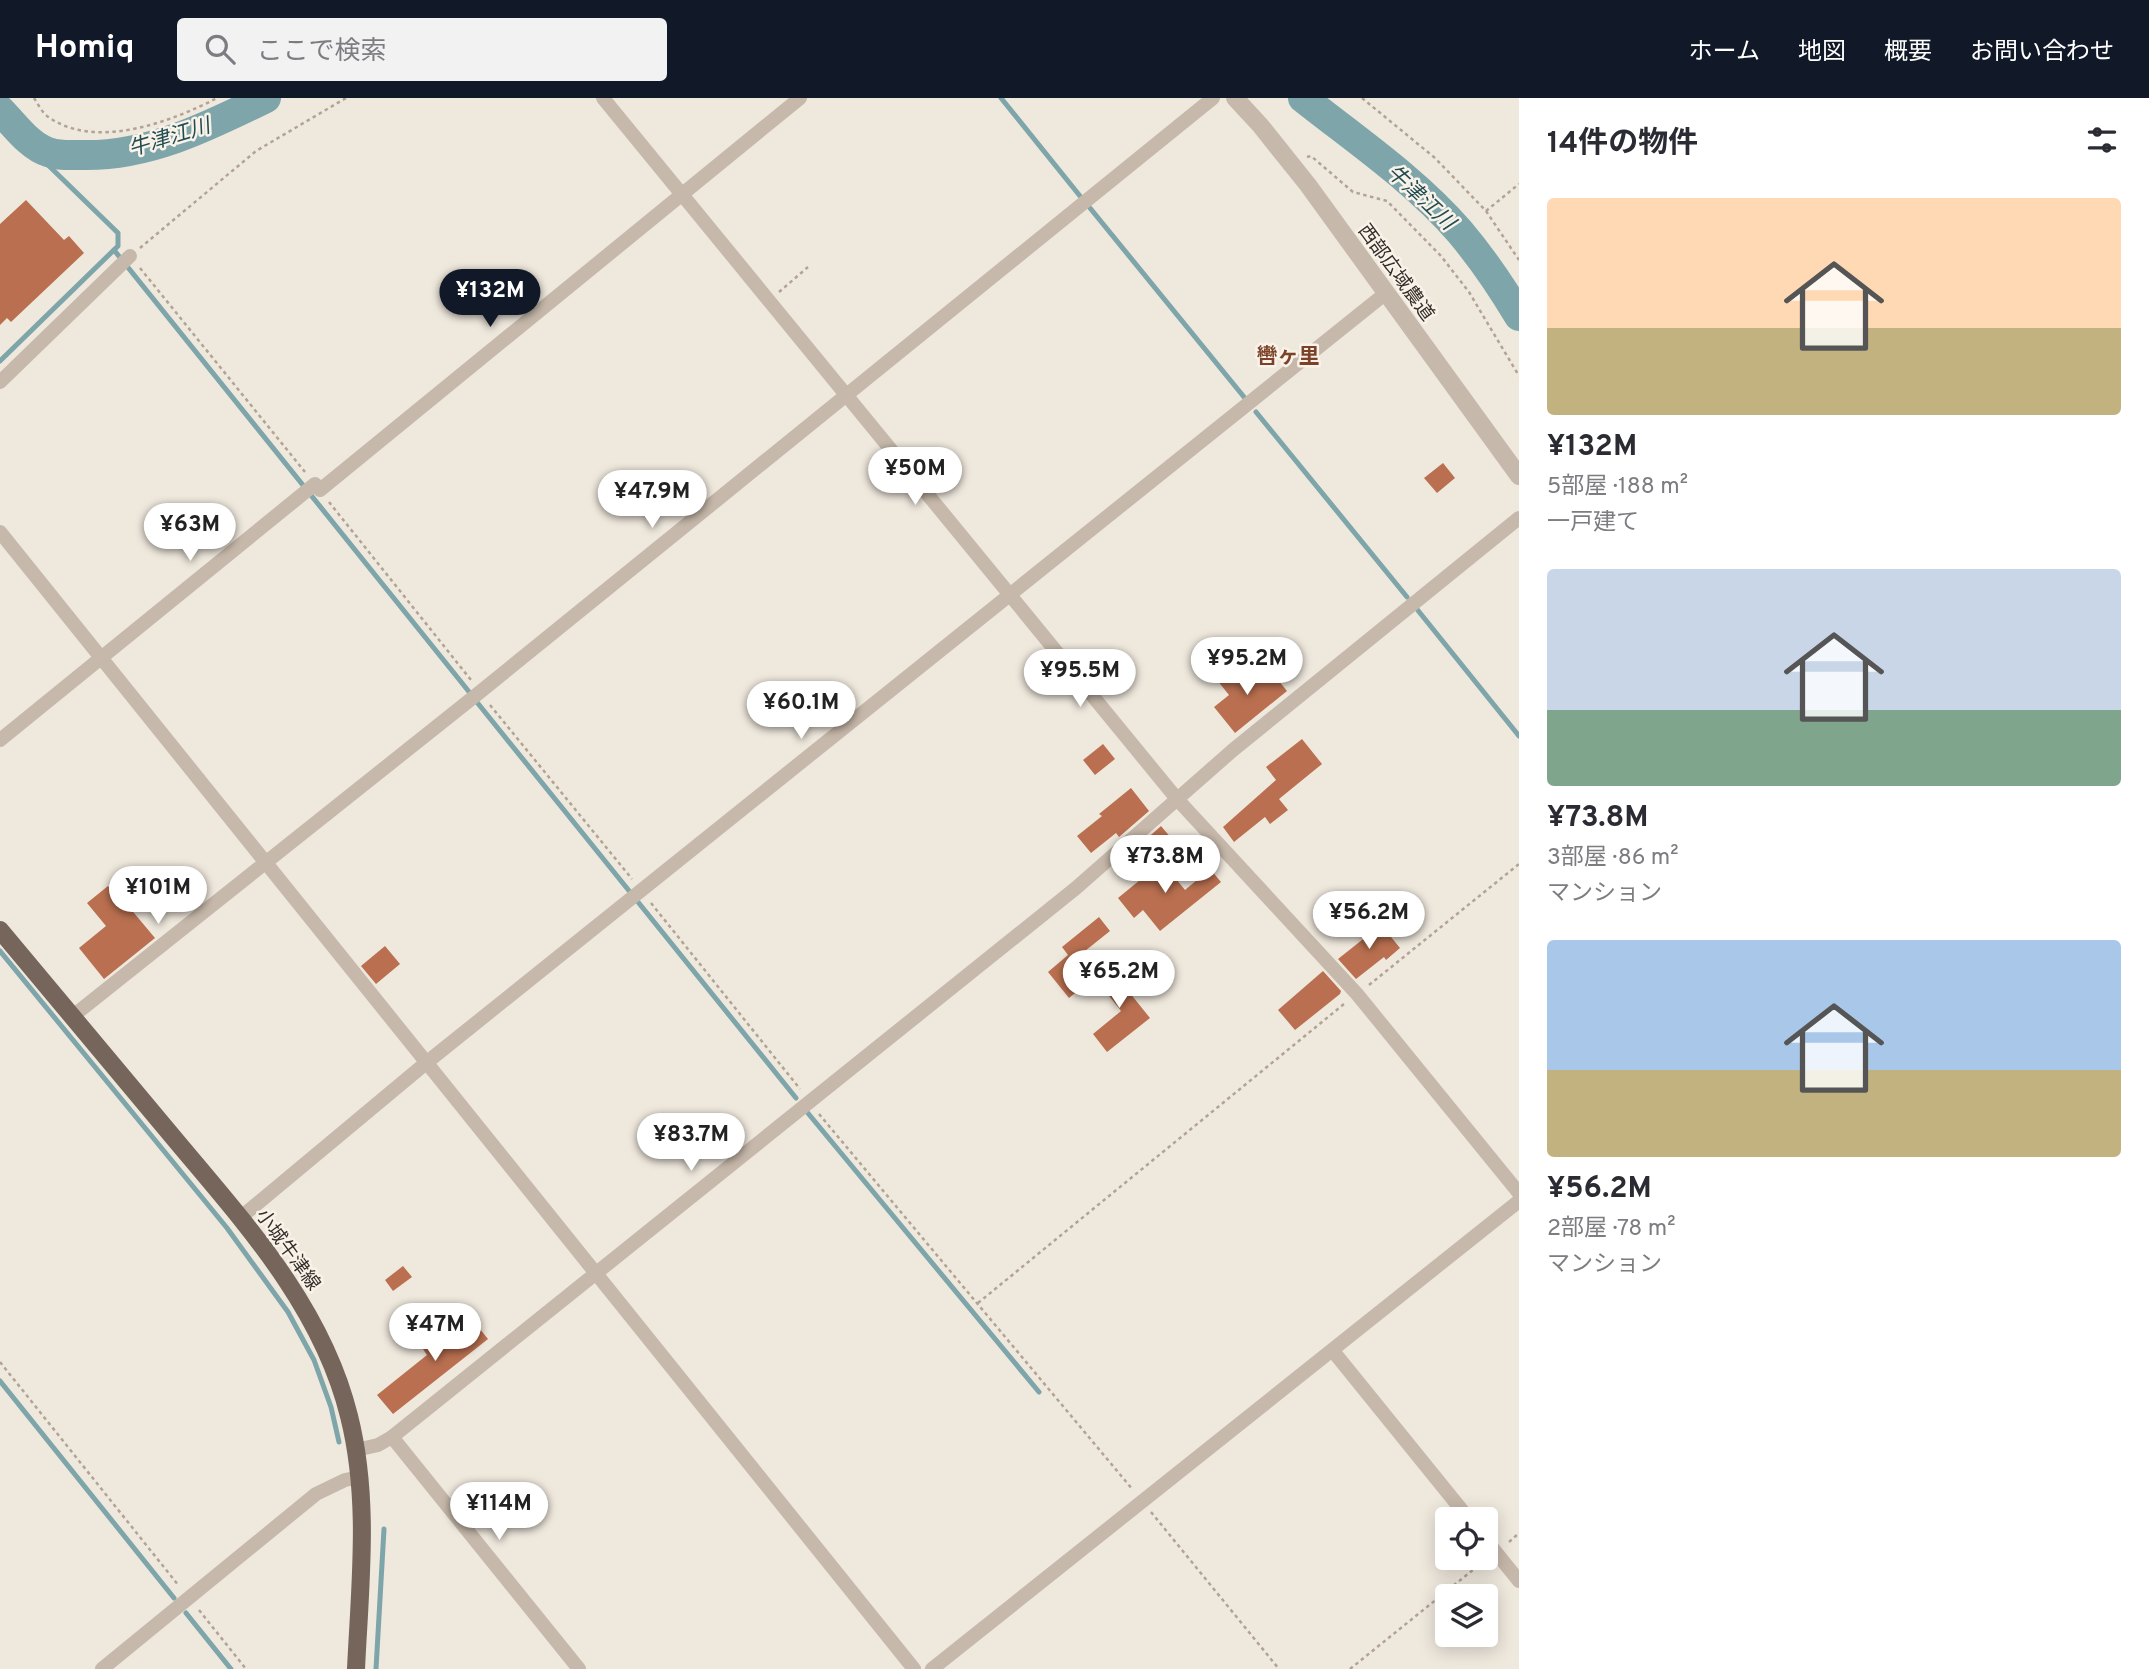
<!DOCTYPE html>
<html lang="ja">
<head>
<meta charset="utf-8">
<style>
  body { margin:0; font-family:Overpass,"Noto Sans JP",sans-serif; background:#f2f2f3; color:#2b2b33; height:100vh; display:flex; flex-direction:column; font-size:26px; white-space:nowrap }
  * { box-sizing:border-box; margin:0 }
  p { font-size:23px; color:#7c7c81 }
  .icon { flex:none; width:38px; height:38px; fill:none; stroke:currentColor; stroke-width:2; stroke-linecap:round; stroke-linejoin:round }
  .map { position:relative; flex:1; overflow:hidden }
  .sheet { display:flex; flex-direction:column; background:#fff; width:630px }
  .sheet>* { flex:none }
  .fabs { position:absolute; left:1435px; top:1409px; display:grid; gap:14px }
  .fabs a { display:grid; place-items:center; width:63px; height:63px; border-radius:7px; background:#fff; box-shadow:0 4px 18px #0003; font-size:35px }
  .price { position:absolute; translate:-50% -60px; padding:0 16px; border-radius:24px; background:#fff; color:#222; font-size:23px; line-height:46px; filter:drop-shadow(0 2px 4px #0008) }
  .price::after { content:''; position:absolute; left:50%; top:42px; width:21px; height:16px; margin-left:-10px; background:inherit; clip-path:polygon(0 0,100% 0,50% 100%) }
  .price.active { background:#111827; color:#fff }
  ul { padding:0; list-style:none }
  li { display:grid; align-content:center; gap:14px; height:371px; padding:0 28px }
  li span { display:grid; place-items:center; height:217px; border-radius:7px; color:#555 }
  li>.icon { margin-inline-start:auto }
  span .icon { width:126px; height:126px; fill:#fffc; stroke-width:1 }
  li b { font-size:30px }
  h2 { display:flex; justify-content:space-between; align-items:center; height:84px; padding:0 28px; font-size:30px }
  header { display:flex; align-items:center; gap:42px; box-sizing:border-box; height:98px; padding:0 35px; background:#111827; color:#fff }
  header strong { font-size:33px }
  nav { display:flex; gap:38px; margin-inline-start:auto; font-size:24px }
  .search { width:490px; height:63px; background:#f2f2f3; display:flex; align-items:center; gap:18px; box-sizing:border-box; padding:0 24px; border-radius:7px; color:#7c7c81; font-size:26px }
  main { display:flex; flex:1; min-height:0 }
  .map>svg:first-child { display:block }
  .lines { fill:none; stroke-linecap:round; stroke-linejoin:round }
  .stream { stroke:#7ea5aa; stroke-width:5 }
  .river { stroke:#7ea5aa; stroke-width:30 }
  .building { fill:#ba7050 }
  .path { stroke:#b2a394; stroke-width:2.5; stroke-dasharray:3.5 3.5; stroke-linecap:butt }
  .minor { stroke:#c6b8aa; stroke-width:14 }
  .tertiary { stroke:#c6b8aa; stroke-width:18 }
  .primary { stroke:#75655b; stroke-width:18 }
  .labels { text-anchor:middle; stroke-width:5; stroke-linejoin:round; paint-order:stroke }
  .street-label { font-size:19px; fill:#342d29; stroke:#f8f2e8 }
  .water-label { font-size:21px; font-style:italic; fill:#224c52; stroke:#f8f2e8 }
  .neighbourhood-label { font-size:21px; font-weight:bold; fill:#7c4229; stroke:#f8f2e8 }
</style>
</head>
<body>
<header>
<strong>Homiq</strong>
<div class="search"><svg class="icon" aria-label="search" viewBox="0 0 24 24"><circle cx="10" cy="10" r="6"/><path d="M15 15l6 6"/></svg>ここで検索</div>
<nav><a>ホーム</a><a>地図</a><a>概要</a><a>お問い合わせ</a></nav>
</header>
<main>
<div class="map">
<svg width="1519" height="1571" viewBox="0 0 1519 1571">
  <rect width="100%" height="100%" fill="#efe8dd"/>
  <g class="lines">
    <g class="stream">
      <path d="M 1001,0 L 1080,98"/>
      <path d="M 1090,110 L 1244,299"/>
      <path d="M 114,152 L 470,595"/>
      <path d="M 0,263 L 118,148 L 118,135 L 47,66 L 35,48"/>
      <path d="M 1256,314 L 1407,499"/>
      <path d="M 1416,510 L 1519,638"/>
      <path d="M 476,603 L 630,794"/>
      <path d="M 638,804 L 796,1000"/>
      <path d="M 0,853 L 227,1130 L 288,1214 L 314,1262 L 331,1309 L 339,1344"/>
      <path d="M 807,1014 L 1039,1294"/>
      <path d="M 0,1283 L 174,1500"/>
      <path d="M 186,1515 L 231,1571"/>
      <path d="M 376,1571 L 384,1431"/>
    </g>
    <g class="river">
      <path d="M 1303,0 C 1356,42 1415,82 1460,134 C 1482,160 1501,188 1519,218"/>
      <path d="M 0,12 C 14,26 29,48 48,54 C 58,58 70,57 81,57 C 147,59 207,29 266,0"/>
    </g>
  </g>
  <g class="building">
    <path d="M 26,102 L 64,142 L 69,138 L 84,155 L 11,224 L 7,220 L 0,227 L 0,126 Z"/>
    <path d="M 1443,365 L 1455,380 L 1437,395 L 1424,380 Z"/>
    <path d="M 1237,566 L 1253,586 L 1270,572 L 1287,593 L 1235,635 L 1214,609 L 1229,597 L 1217,582 Z"/>
    <path d="M 1302,641 L 1322,666 L 1279,701 L 1288,712 L 1270,726 L 1265,719 L 1234,744 L 1223,729 L 1276,682 L 1266,669 Z"/>
    <path d="M 1103,646 L 1115,661 L 1095,677 L 1083,662 Z"/>
    <path d="M 1131,690 L 1149,713 L 1119,739 L 1116,735 L 1091,755 L 1077,738 L 1102,718 L 1099,716 Z"/>
    <path d="M 1161,728 L 1177,747 L 1158,763 L 1143,744 Z"/>
    <path d="M 1162,764 L 1185,792 L 1210,771 L 1221,784 L 1160,833 L 1143,812 L 1134,820 L 1118,800 Z"/>
    <path d="M 108,788 L 126,811 L 129,809 L 155,840 L 104,881 L 79,850 L 106,828 L 87,805 Z"/>
    <path d="M 1099,819 L 1110,833 L 1080,857 L 1097,877 L 1069,900 L 1048,874 L 1068,857 L 1062,849 Z"/>
    <path d="M 1378,823 L 1400,850 L 1386,862 L 1384,859 L 1356,881 L 1338,861 L 1367,838 L 1364,835 Z"/>
    <path d="M 385,848 L 400,866 L 376,886 L 361,868 Z"/>
    <path d="M 1113,866 L 1126,881 L 1121,884 L 1150,920 L 1107,954 L 1093,936 L 1121,913 L 1095,880 Z"/>
    <path d="M 1323,873 L 1341,893 L 1340,896 L 1295,932 L 1278,912 Z"/>
    <path d="M 403,1168 L 412,1179 L 393,1193 L 385,1182 Z"/>
    <path d="M 467,1215 L 488,1241 L 393,1316 L 377,1297 L 427,1257 L 423,1251 Z"/>
  </g>
  <g class="lines">
    <g class="path">
      <path d="M 34,0 C 38,6 42,14 47,18 C 94,53 171,24 217,0"/>
      <path d="M 1362,0 L 1435,60 L 1486,113 L 1519,162"/>
      <path d="M 1307,59 L 1311,58 L 1353,94 L 1387,103 L 1441,158 L 1469,194 L 1519,278"/>
      <path d="M 1486,113 L 1519,86"/>
      <path d="M 140,150 L 256,53 L 346,0"/>
      <path d="M 140,170 L 305,374"/>
      <path d="M 779,194 L 808,169"/>
      <path d="M 329,404 L 471,582"/>
      <path d="M 490,607 L 632,781"/>
      <path d="M 651,805 L 800,991"/>
      <path d="M 1369,887 L 1519,766"/>
      <path d="M 819,1016 L 1133,1392"/>
      <path d="M 978,1205 L 1344,906"/>
      <path d="M 0,1264 L 179,1488"/>
      <path d="M 1151,1414 L 1279,1571"/>
      <path d="M 1509,1444 L 1519,1435"/>
      <path d="M 199,1512 L 246,1571"/>
      <path d="M 1350,1571 L 1484,1463"/>
    </g>
    <g class="minor">
      <path d="M 603,0 L 1177,701 L 1357,896 L 1519,1095"/>
      <path d="M 0,284 L 130,158"/>
      <path d="M 320,392 L 800,0"/>
      <path d="M 0,434 L 914,1571"/>
      <path d="M 0,642 L 315,386"/>
      <path d="M 73,918 L 480,594 L 1213,0"/>
      <path d="M 240,1120 L 426,965 L 1386,195"/>
      <path d="M 1333,1253 L 1469,1421"/>
      <path d="M 392,1339 L 579,1571"/>
      <path d="M 356,1352 L 378,1347 L 392,1339 L 1076,790 L 1233,652 L 1519,420"/>
      <path d="M 1486,1442 L 1519,1483"/>
      <path d="M 102,1571 L 316,1396 L 345,1382 L 360,1379"/>
      <path d="M 932,1571 L 1519,1103"/>
    </g>
    <path class="tertiary" d="M 1235,0 L 1260,27 L 1308,87 L 1519,378"/>
    <path class="primary" d="M 0,832 C 58,901 116,970 173,1039 C 244,1124 322,1208 349,1318 C 370,1401 360,1486 356,1571"/>
  </g>
  <g class="labels">
    <g class="street-label">
      <text transform="translate(1397 174) rotate(54)" y="7">西部広域農道</text>
      <text transform="translate(289 1151) rotate(54)" y="7">小城牛津線</text>
    </g>
    <g class="water-label">
      <text transform="translate(169 39) rotate(-17)" y="7">牛津江川</text>
      <text transform="translate(1421 99) rotate(43)" y="7">牛津江川</text>
    </g>
    <g class="neighbourhood-label">
      <text x="1288" y="265">轡ヶ里</text>
    </g>
  </g>
</svg>
<div class="fabs">
<a><svg class="icon" aria-label="locate" viewBox="0 0 24 24"><circle cx="12" cy="12" r="6"/><path d="M12 2v4M12 18v4M2 12h4M18 12h4"/></svg></a>
<a><svg class="icon" aria-label="layers" viewBox="0 0 24 24"><path d="M12 4l9 5-9 5-9-5zM3 14l9 5 9-5"/></svg></a>
</div>
<b class="price active" style="left:490px;top:231px">¥132M</b>
<b class="price" style="left:915px;top:409px">¥50M</b>
<b class="price" style="left:652px;top:432px">¥47.9M</b>
<b class="price" style="left:190px;top:465px">¥63M</b>
<b class="price" style="left:1247px;top:599px">¥95.2M</b>
<b class="price" style="left:1080px;top:611px">¥95.5M</b>
<b class="price" style="left:801px;top:643px">¥60.1M</b>
<b class="price" style="left:1165px;top:797px">¥73.8M</b>
<b class="price" style="left:158px;top:828px">¥101M</b>
<b class="price" style="left:1369px;top:853px">¥56.2M</b>
<b class="price" style="left:1119px;top:912px">¥65.2M</b>
<b class="price" style="left:691px;top:1075px">¥83.7M</b>
<b class="price" style="left:435px;top:1265px">¥47M</b>
<b class="price" style="left:499px;top:1444px">¥114M</b>
</div>
<section class="sheet">
<h2>14件の物件<svg class="icon" aria-label="filters" viewBox="0 0 24 24"><path d="M4 7h16M4 17h16"/><circle cx="9" cy="7" r="2"/><circle cx="15" cy="17" r="2"/></svg></h2>
<ul>
<li><span style="background:linear-gradient(#ffd9b3 60%,#c2b280 0)"><svg class="icon" aria-label="home" viewBox="0 0 24 24"><path d="M3 11l9-7 9 7M6 9v11h12V9"/></svg></span><div><b>¥132M</b><p>5部屋 · 188 m²</p><p>一戸建て</p></div></li>
<li><span style="background:linear-gradient(#c9d6e8 65%,#7fa58c 0)"><svg class="icon" aria-label="home" viewBox="0 0 24 24"><path d="M3 11l9-7 9 7M6 9v11h12V9"/></svg></span><div><b>¥73.8M</b><p>3部屋 · 86 m²</p><p>マンション</p></div></li>
<li><span style="background:linear-gradient(#a9c7e8 60%,#c2b280 0)"><svg class="icon" aria-label="home" viewBox="0 0 24 24"><path d="M3 11l9-7 9 7M6 9v11h12V9"/></svg></span><div><b>¥56.2M</b><p>2部屋 · 78 m²</p><p>マンション</p></div></li>
</ul>
</section>
</main>
</body>
</html>
